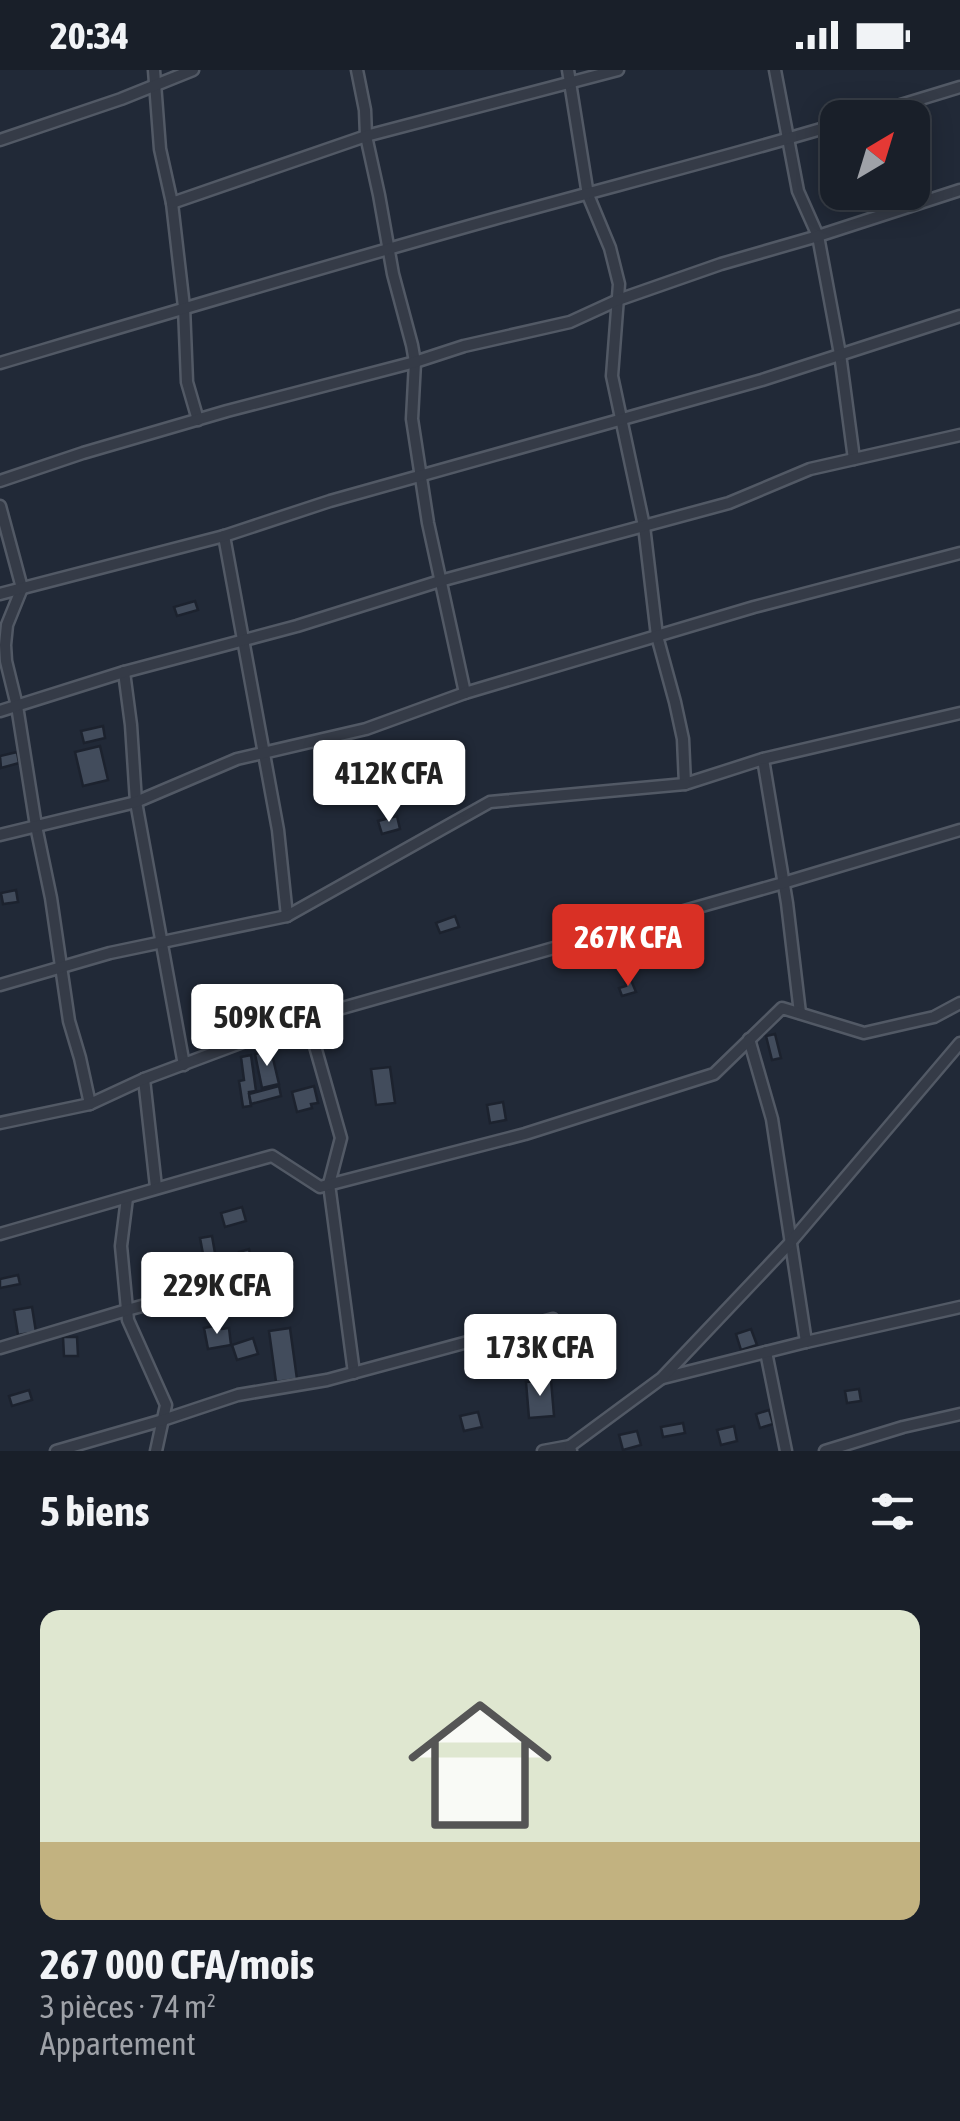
<!DOCTYPE html>
<html lang="fr">
<head>
<meta charset="utf-8">
<style>
  body { margin:0; font-family:"Asap Condensed",sans-serif; background:#262c35; color:#f1f3f6; height:100vh; display:flex; flex-direction:column; font-size:38px; white-space:nowrap }
  * { box-sizing:border-box; margin:0 }
  p { font-size:32px; color:#9fa2a8 }
  .icon { flex:none; width:55px; height:55px; fill:none; stroke:currentColor; stroke-width:2; stroke-linecap:round; stroke-linejoin:round }
  .map { position:relative; height:1381px; overflow:hidden }
  .sheet { display:flex; flex-direction:column; background:#191f29; flex:1 }
  .sheet>* { flex:none }
  .needle { width:65px; rotate:38deg }
  .controls { position:absolute; left:820px; top:30px; display:grid; gap:20px }
  .controls a { display:grid; place-items:center; width:110px; height:110px; border-radius:20px; background:#191f29; box-shadow:0 5px 25px #0003,0 0 0 2px #373d46; font-size:50px }
  .price { position:absolute; translate:-50% -85px; padding:0 22px; border-radius:10px; background:#fff; color:#222; font-size:32px; line-height:65px; filter:drop-shadow(0 2px 5px #0008) }
  .price::after { content:''; position:absolute; left:50%; top:60px; width:30px; height:22px; margin-left:-15px; background:inherit; clip-path:polygon(0 0,100% 0,50% 100%) }
  .price.current { background:#d93025; color:#fff }
  ul { padding:0; list-style:none }
  li { display:grid; align-content:center; gap:20px; height:530px; padding:0 40px }
  li+li { border-top:2px solid #373d46 }
  li span { display:grid; place-items:center; height:310px; border-radius:20px; color:#555 }
  li>.icon { margin-inline-start:auto }
  span .icon { width:180px; height:180px; fill:#fffc; stroke-width:1 }
  li b { font-size:42px }
  h2 { display:flex; justify-content:space-between; align-items:center; height:120px; padding:0 40px; font-size:42px }
  .status { display:flex; justify-content:space-between; align-items:center; height:70px; padding:0 50px; background:#191f29; direction:ltr }
  .status svg { height:28px; fill:currentColor }
  .map>svg:first-child { display:block }
  .building { fill:#424c5c; stroke:#1c222e; stroke-width:2.5 }
  .lines { fill:none; stroke-linecap:round; stroke-linejoin:round }
  .minor-casing { stroke:#525965; stroke-width:15 }
  .minor { stroke:#353b47; stroke-width:10 }
</style>
</head>
<body>
<div class="status"><b>20:34</b><svg viewBox="0 0 49 12"><path d="M0 12V9h3v3zM5 12V6h3v6zM10 12V3h3v9zM15 12V0h3v12zM26 1h20v11H26zM47 4h2v5h-2z"/></svg></div>
<div class="map">
<svg width="960" height="1381" viewBox="0 0 960 1381">
  <rect width="100%" height="100%" fill="#212937"/>
  <g class="building">
    <path d="M 195,531 L 198,540 L 177,546 L 174,537 Z"/>
    <path d="M 103,656 L 105,668 L 84,673 L 81,661 Z"/>
    <path d="M 100,676 L 108,710 L 83,716 L 75,682 Z"/>
    <path d="M 457,677 L 461,697 L 450,699 L 446,679 Z"/>
    <path d="M 17,682 L 19,693 L 1,698 L 0,686 Z"/>
    <path d="M 397,746 L 400,759 L 382,764 L 378,751 Z"/>
    <path d="M 16,820 L 18,832 L 3,834 L 1,823 Z"/>
    <path d="M 455,846 L 459,857 L 440,863 L 436,853 Z"/>
    <path d="M 631,910 L 636,922 L 622,926 L 619,918 L 626,916 L 625,912 Z"/>
    <path d="M 775,964 L 781,988 L 772,990 L 766,966 Z"/>
    <path d="M 271,980 L 279,1014 L 262,1018 L 255,984 Z"/>
    <path d="M 251,985 L 256,1021 L 249,1022 L 251,1036 L 243,1037 L 239,1011 L 244,1010 L 241,987 Z"/>
    <path d="M 390,997 L 395,1033 L 376,1035 L 371,999 Z"/>
    <path d="M 279,1016 L 281,1026 L 251,1034 L 249,1024 Z"/>
    <path d="M 314,1016 L 318,1033 L 311,1034 L 312,1038 L 297,1042 L 292,1022 Z"/>
    <path d="M 503,1032 L 506,1050 L 490,1053 L 487,1035 Z"/>
    <path d="M 242,1137 L 246,1151 L 225,1157 L 221,1143 Z"/>
    <path d="M 212,1166 L 215,1183 L 203,1184 L 200,1168 Z"/>
    <path d="M 249,1179 L 253,1198 L 243,1201 L 239,1182 Z"/>
    <path d="M 18,1205 L 20,1214 L 0,1218 L 0,1209 Z"/>
    <path d="M 32,1237 L 36,1262 L 18,1265 L 14,1240 Z"/>
    <path d="M 220,1255 L 222,1259 L 229,1258 L 231,1275 L 208,1279 L 204,1258 Z"/>
    <path d="M 290,1258 L 297,1309 L 276,1312 L 269,1261 Z"/>
    <path d="M 751,1259 L 757,1275 L 741,1280 L 736,1264 Z"/>
    <path d="M 63,1267 L 77,1267 L 78,1286 L 64,1286 Z"/>
    <path d="M 253,1268 L 258,1284 L 237,1290 L 232,1275 Z"/>
    <path d="M 551,1310 L 554,1346 L 529,1348 L 526,1312 Z"/>
    <path d="M 859,1319 L 861,1331 L 847,1333 L 845,1321 Z"/>
    <path d="M 29,1320 L 32,1330 L 12,1336 L 9,1326 Z"/>
    <path d="M 769,1340 L 773,1354 L 760,1358 L 756,1344 Z"/>
    <path d="M 478,1342 L 482,1357 L 464,1361 L 460,1346 Z"/>
    <path d="M 683,1353 L 685,1363 L 663,1367 L 661,1357 Z"/>
    <path d="M 734,1356 L 737,1371 L 721,1375 L 717,1360 Z"/>
    <path d="M 637,1361 L 641,1375 L 623,1380 L 619,1365 Z"/>
  </g>
  <g class="lines">
    <g class="minor-casing">
      <g id="minor">
        <path d="M 154,0 L 160,79 L 172,133 L 184,237 L 187,312 L 198,350"/>
        <path d="M 357,0 L 365,40 L 366,66 L 379,125 L 393,204 L 412,275 L 415,292 L 412,349 L 428,453 L 465,623"/>
        <path d="M 568,0 L 588,125 L 610,178 L 619,214 L 612,306 L 644,456 L 657,566 L 675,632 L 683,669 L 685,714 L 763,689 L 787,833 L 800,943"/>
        <path d="M 775,0 L 798,121 L 818,166 L 840,284 L 854,389"/>
        <path d="M 858,48 L 960,17"/>
        <path d="M 0,70 L 121,29 L 193,0"/>
        <path d="M 172,133 L 366,66 L 618,0"/>
        <path d="M 0,293 C 165,244 329,195 494,149 C 609,117 724,88 838,54"/>
        <path d="M 0,411 L 83,383 L 227,341 L 415,292 L 464,276 L 570,252 L 618,230 L 721,194 L 818,166 L 960,120"/>
        <path d="M 0,436 L 22,518 L 7,555 L 5,575 L 6,591 L 17,636 L 36,756 L 51,828 L 69,951 L 80,988 L 90,1034"/>
        <path d="M 224,466 L 278,760 L 287,846"/>
        <path d="M 0,524 L 224,466 L 330,431 L 762,310 L 960,246"/>
        <path d="M 124,602 L 131,655 L 136,732 L 184,995"/>
        <path d="M 0,641 L 124,602 L 297,556 L 440,511 L 729,433 L 810,399 L 960,365"/>
        <path d="M 763,689 L 960,643"/>
        <path d="M 0,765 L 136,732 L 237,689 L 366,659 L 465,623 L 754,537 L 960,483"/>
        <path d="M 0,915 L 110,883 L 287,846 L 490,732 L 685,714"/>
        <path d="M 307,948 L 341,1068 L 329,1114 L 354,1303"/>
        <path d="M 749,969 L 772,1049 L 806,1272"/>
        <path d="M 144,1009 L 156,1117"/>
        <path d="M 0,1053 L 90,1034 L 144,1009 L 307,948 L 783,813 L 960,760"/>
        <path d="M 127,1128 L 121,1176 L 128,1250 L 166,1335 L 156,1381"/>
        <path d="M 0,1164 C 91,1138 181,1111 272,1086 L 320,1117 L 525,1064 L 714,1004 L 782,938 L 864,963 L 934,947 L 960,933"/>
        <path d="M 0,1278 L 127,1240 L 286,1197"/>
        <path d="M 766,1282 L 786,1381"/>
        <path d="M 663,1308 L 806,1272 L 960,1237"/>
        <path d="M 56,1381 L 163,1350 L 238,1325 L 327,1310 L 553,1249"/>
        <path d="M 543,1381 L 570,1376"/>
        <path d="M 571,1381 L 570,1376 L 662,1308 L 789,1174 L 960,973"/>
        <path d="M 825,1381 L 903,1357 L 960,1344"/>
      </g>
    </g>
    <use href="#minor" class="minor"/>
  </g>
</svg>
<div class="controls">
<a><svg class="needle" viewBox="-14 -14 28 28"><path d="M0-13l5 13h-10z" fill="#e53935"/><path d="M0 13l5-13h-10z" fill="#9fa2a8"/></svg></a>
</div>
<b class="price" style="left:389px;top:755px">412K CFA</b>
<b class="price current" style="left:628px;top:919px">267K CFA</b>
<b class="price" style="left:267px;top:999px">509K CFA</b>
<b class="price" style="left:217px;top:1267px">229K CFA</b>
<b class="price" style="left:540px;top:1329px">173K CFA</b>
</div>
<section class="sheet">
<h2>5 biens<svg class="icon" aria-label="filters" viewBox="0 0 24 24"><path d="M4 7h16M4 17h16"/><circle cx="9" cy="7" r="2"/><circle cx="15" cy="17" r="2"/></svg></h2>
<ul>
<li><span style="background:linear-gradient(#dfe7d0 75%,#c2b280 0)"><svg class="icon" aria-label="home" viewBox="0 0 24 24"><path d="M3 11l9-7 9 7M6 9v11h12V9"/></svg></span><div><b>267 000 CFA/mois</b><p>3 pièces · 74 m²</p><p>Appartement</p></div></li>
</ul>
</section>
</body>
</html>
